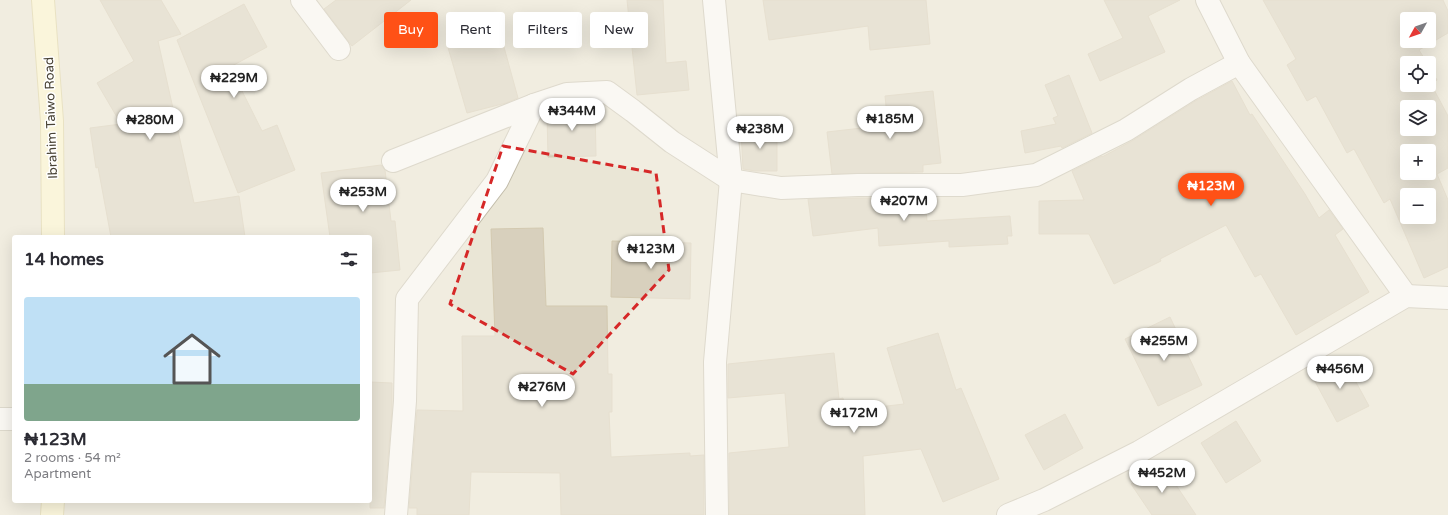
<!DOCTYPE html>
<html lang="en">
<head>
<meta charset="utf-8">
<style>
  body { margin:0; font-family:"Varela Round",sans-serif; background:#f7f7f7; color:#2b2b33; height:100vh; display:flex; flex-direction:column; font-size:15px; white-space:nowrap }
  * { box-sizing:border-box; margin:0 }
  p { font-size:13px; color:#7c7c81 }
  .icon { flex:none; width:22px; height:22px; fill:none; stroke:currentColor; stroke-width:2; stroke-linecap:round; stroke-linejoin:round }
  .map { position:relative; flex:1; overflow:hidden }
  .sheet { position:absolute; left:12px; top:235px; width:360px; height:268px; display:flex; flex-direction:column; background:#fff; border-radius:4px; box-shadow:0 4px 16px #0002 }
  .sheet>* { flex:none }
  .top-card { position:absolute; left:384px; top:12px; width:380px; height:36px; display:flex; gap:8px }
  .needle { width:26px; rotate:230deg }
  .buttons { position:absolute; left:1400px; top:12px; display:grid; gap:8px }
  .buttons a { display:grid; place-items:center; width:36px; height:36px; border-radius:4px; background:#fff; box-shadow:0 4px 16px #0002; font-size:20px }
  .price { position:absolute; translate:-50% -34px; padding:0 9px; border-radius:14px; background:#fff; color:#222; font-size:13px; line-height:26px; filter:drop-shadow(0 1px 2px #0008) }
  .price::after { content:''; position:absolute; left:50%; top:24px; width:12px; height:9px; margin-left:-6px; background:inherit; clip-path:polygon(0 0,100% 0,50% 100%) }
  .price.selected { background:#ff5116; color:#fff }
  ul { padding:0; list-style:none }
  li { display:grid; align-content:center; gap:8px; height:212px; padding:0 12px }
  li span { display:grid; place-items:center; height:124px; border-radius:4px; color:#555 }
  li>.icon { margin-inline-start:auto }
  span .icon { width:72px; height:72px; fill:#fffc; stroke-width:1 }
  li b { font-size:17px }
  h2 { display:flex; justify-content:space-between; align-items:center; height:48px; padding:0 12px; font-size:17px }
  .tag { padding:0 14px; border-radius:4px; background:#fff; box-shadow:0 4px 16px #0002; font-size:14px; line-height:36px }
  .tag.selected { background:#ff5116; color:#fff }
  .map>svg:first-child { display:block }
  .residential { fill:#eae6d6; fill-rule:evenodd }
  .building { fill:#d8d0bd; stroke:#d3c9b0; fill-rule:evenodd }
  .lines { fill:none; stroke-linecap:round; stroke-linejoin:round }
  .minor-casing { stroke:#c2bcaa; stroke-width:24 }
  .secondary-casing { stroke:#d9ce95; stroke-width:24 }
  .minor { stroke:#fff; stroke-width:22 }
  .secondary { stroke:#fff8c9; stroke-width:22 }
  .marked { fill:none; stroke:#d62828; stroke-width:3; stroke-dasharray:8 5; stroke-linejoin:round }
  .labels { text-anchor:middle; stroke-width:3; stroke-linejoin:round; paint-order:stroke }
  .street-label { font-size:13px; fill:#4a4436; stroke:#fff }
</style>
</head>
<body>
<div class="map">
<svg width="1448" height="515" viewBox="0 0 1448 515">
  <rect width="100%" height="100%" fill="#f5f3e9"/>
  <path class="residential" d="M 0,0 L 1448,0 L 1448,515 L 0,515 ZM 1407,19 L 1429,19 L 1429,41 L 1407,41 ZM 1407,63 L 1429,63 L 1429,85 L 1407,85 ZM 1407,107 L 1429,107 L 1429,129 L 1407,129 ZM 1407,151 L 1429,151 L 1429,173 L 1407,173 ZM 1407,195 L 1429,195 L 1429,217 L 1407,217 ZM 14,237 L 370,237 L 370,501 L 14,501 Z"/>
  <g class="building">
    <path d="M 100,0 L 161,0 L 181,34 L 158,41 L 194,203 L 239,196 L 245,237 L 111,237 L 98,167 L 96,168 L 90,128 L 121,124 L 97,83 L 134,61 Z"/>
    <path d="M 336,0 L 411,0 L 352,46 L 324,9 Z"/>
    <path d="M 627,0 L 663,0 L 666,63 L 686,61 L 689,90 L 637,95 Z"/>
    <path d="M 763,0 L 926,0 L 930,44 L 870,50 L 868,26 L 769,40 Z"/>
    <path d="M 1104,0 L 1180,0 L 1148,16 L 1165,52 L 1100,81 L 1088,54 L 1123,38 Z"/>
    <path d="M 1263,0 L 1443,0 L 1448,11 L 1448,33 L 1419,50 L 1427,63 L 1407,63 L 1407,85 L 1429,85 L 1429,67 L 1437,80 L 1431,84 L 1448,116 L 1448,168 L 1437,174 L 1448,200 L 1448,267 L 1424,278 L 1390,199 L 1384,203 L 1354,149 L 1347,153 L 1316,96 L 1307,101 L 1287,65 L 1296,59 ZM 1407,19 L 1429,19 L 1429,41 L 1407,41 ZM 1407,107 L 1429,107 L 1429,129 L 1407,129 ZM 1407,151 L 1429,151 L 1429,173 L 1407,173 ZM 1407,195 L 1429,195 L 1429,217 L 1407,217 Z"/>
    <path d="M 244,4 L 267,47 L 230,67 L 262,131 L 277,125 L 295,170 L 238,193 L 177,40 Z"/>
    <path d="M 499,29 L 518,98 L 506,103 L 467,113 L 447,44 Z"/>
    <path d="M 1069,75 L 1092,133 L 1062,148 L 1061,146 L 1025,153 L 1021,131 L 1056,124 L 1053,118 L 1058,116 L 1045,85 Z"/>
    <path d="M 1232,81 L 1250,115 L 1252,114 L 1305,194 L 1319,218 L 1329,210 L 1343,229 L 1335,235 L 1369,292 L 1296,335 L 1261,274 L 1255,277 L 1226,225 L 1160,259 L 1161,261 L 1114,284 L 1089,234 L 1039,234 L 1039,201 L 1084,200 L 1072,171 L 1102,156 L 1102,157 L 1132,141 L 1197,100 Z"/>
    <path d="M 933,91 L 941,163 L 923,165 L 923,172 L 832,174 L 827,132 L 888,125 L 885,96 Z"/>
    <path d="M 571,106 L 595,106 L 596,156 L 548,157 L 547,114 Z"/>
    <path d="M 741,130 L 777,131 L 777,171 L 755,171 L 743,169 Z"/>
    <path d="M 381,165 L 385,170 L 391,221 L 395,221 L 400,270 L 370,273 L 370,237 L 330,237 L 321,173 Z"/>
    <path d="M 858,198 L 925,198 L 927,221 L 1010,216 L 1012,236 L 1007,236 L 1008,244 L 949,247 L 949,241 L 879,246 L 878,228 L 813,236 L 808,199 Z"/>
    <path d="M 543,228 L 546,306 L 607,306 L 608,374 L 612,374 L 612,412 L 609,412 L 611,457 L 690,453 L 690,456 L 704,455 L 704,515 L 561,515 L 560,473 L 471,472 L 469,515 L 417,515 L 417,508 L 409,508 L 417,410 L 463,411 L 462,336 L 495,336 L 491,229 Z"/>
    <path d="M 612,241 L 691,243 L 690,299 L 611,297 Z"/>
    <path d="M 1170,317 L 1202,385 L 1158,406 L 1125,339 Z"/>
    <path d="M 938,333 L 956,390 L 961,388 L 999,479 L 943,502 L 921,449 L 863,456 L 865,515 L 729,515 L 729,453 L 789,447 L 785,393 L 728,398 L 728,364 L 834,353 L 839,399 L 843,398 L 845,411 L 904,404 L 887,348 Z"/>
    <path d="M 1343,358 L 1369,406 L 1337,422 L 1311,374 Z"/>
    <path d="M 370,382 L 392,383 L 392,410 L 384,508 L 370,508 Z"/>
    <path d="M 1065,414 L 1083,448 L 1044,470 L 1025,435 Z"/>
    <path d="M 1236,421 L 1261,461 L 1226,483 L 1201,443 Z"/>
    <path d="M 1162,464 L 1196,515 L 1152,515 L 1131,484 Z"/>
  </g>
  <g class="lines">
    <g class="minor-casing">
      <g id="minor">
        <path d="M 302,0 L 339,49"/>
        <path d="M 714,0 L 731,180 L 715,362 L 717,515"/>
        <path d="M 1207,0 L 1239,63 L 1406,296"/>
        <path d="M 393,161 L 534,105 L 567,94 L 607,92 L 633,111 L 672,142 L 731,180 L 781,188 L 858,185 L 962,185 L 1036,175 L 1126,130 L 1191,89 L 1239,63"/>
        <path d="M 0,419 L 14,419"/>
        <path d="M 396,515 L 405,401 L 407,299 L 497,181 L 534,105"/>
        <path d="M 1008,515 L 1044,500 L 1139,452 L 1406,296 L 1448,298"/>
      </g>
    </g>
    <g class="secondary-casing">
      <g id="secondary">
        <path d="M 43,0 L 52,121 L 53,237"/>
        <path d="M 52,515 L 53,501"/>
      </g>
    </g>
    <use href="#minor" class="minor"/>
    <use href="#secondary" class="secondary"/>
  </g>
  <path d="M0 0H1448V515H0ZM 503,146 L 656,173 L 669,270 L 573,374 L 450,304 Z" fill="#f5f3e9" fill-opacity=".55" fill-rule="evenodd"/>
  <path class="marked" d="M 503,146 L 656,173 L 669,270 L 573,374 L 450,304 Z"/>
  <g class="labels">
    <g class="street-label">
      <text transform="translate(50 118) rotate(-92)" y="5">Ibrahim Taiwo Road</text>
    </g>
  </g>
</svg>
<div class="buttons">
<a><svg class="needle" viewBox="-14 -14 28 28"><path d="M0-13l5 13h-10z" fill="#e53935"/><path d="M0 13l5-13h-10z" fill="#7c7c81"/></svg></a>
<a><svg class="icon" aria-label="locate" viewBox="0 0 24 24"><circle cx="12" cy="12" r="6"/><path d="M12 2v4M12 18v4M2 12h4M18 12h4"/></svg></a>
<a><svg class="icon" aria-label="layers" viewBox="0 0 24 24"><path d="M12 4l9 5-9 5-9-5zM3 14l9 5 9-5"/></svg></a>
<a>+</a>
<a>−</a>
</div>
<b class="price" style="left:234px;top:99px">₦229M</b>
<b class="price" style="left:572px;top:132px">₦344M</b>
<b class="price" style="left:890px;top:140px">₦185M</b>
<b class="price" style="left:150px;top:141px">₦280M</b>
<b class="price" style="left:760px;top:150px">₦238M</b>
<b class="price selected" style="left:1211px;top:207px">₦123M</b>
<b class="price" style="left:363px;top:213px">₦253M</b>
<b class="price" style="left:904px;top:222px">₦207M</b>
<b class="price" style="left:651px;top:270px">₦123M</b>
<b class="price" style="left:1164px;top:362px">₦255M</b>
<b class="price" style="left:1340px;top:390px">₦456M</b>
<b class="price" style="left:542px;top:408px">₦276M</b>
<b class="price" style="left:854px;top:434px">₦172M</b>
<b class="price" style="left:1162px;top:494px">₦452M</b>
<div class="top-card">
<a class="tag selected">Buy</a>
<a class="tag">Rent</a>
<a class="tag">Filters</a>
<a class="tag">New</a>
</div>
<section class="sheet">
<h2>14 homes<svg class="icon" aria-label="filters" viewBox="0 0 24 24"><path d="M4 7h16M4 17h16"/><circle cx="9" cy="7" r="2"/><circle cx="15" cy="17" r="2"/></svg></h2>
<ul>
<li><span style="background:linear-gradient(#bfe0f5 70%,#7fa58c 0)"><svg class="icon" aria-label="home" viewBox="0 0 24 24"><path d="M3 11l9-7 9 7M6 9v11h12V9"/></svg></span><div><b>₦123M</b><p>2 rooms · 54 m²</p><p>Apartment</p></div></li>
</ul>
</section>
</div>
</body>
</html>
